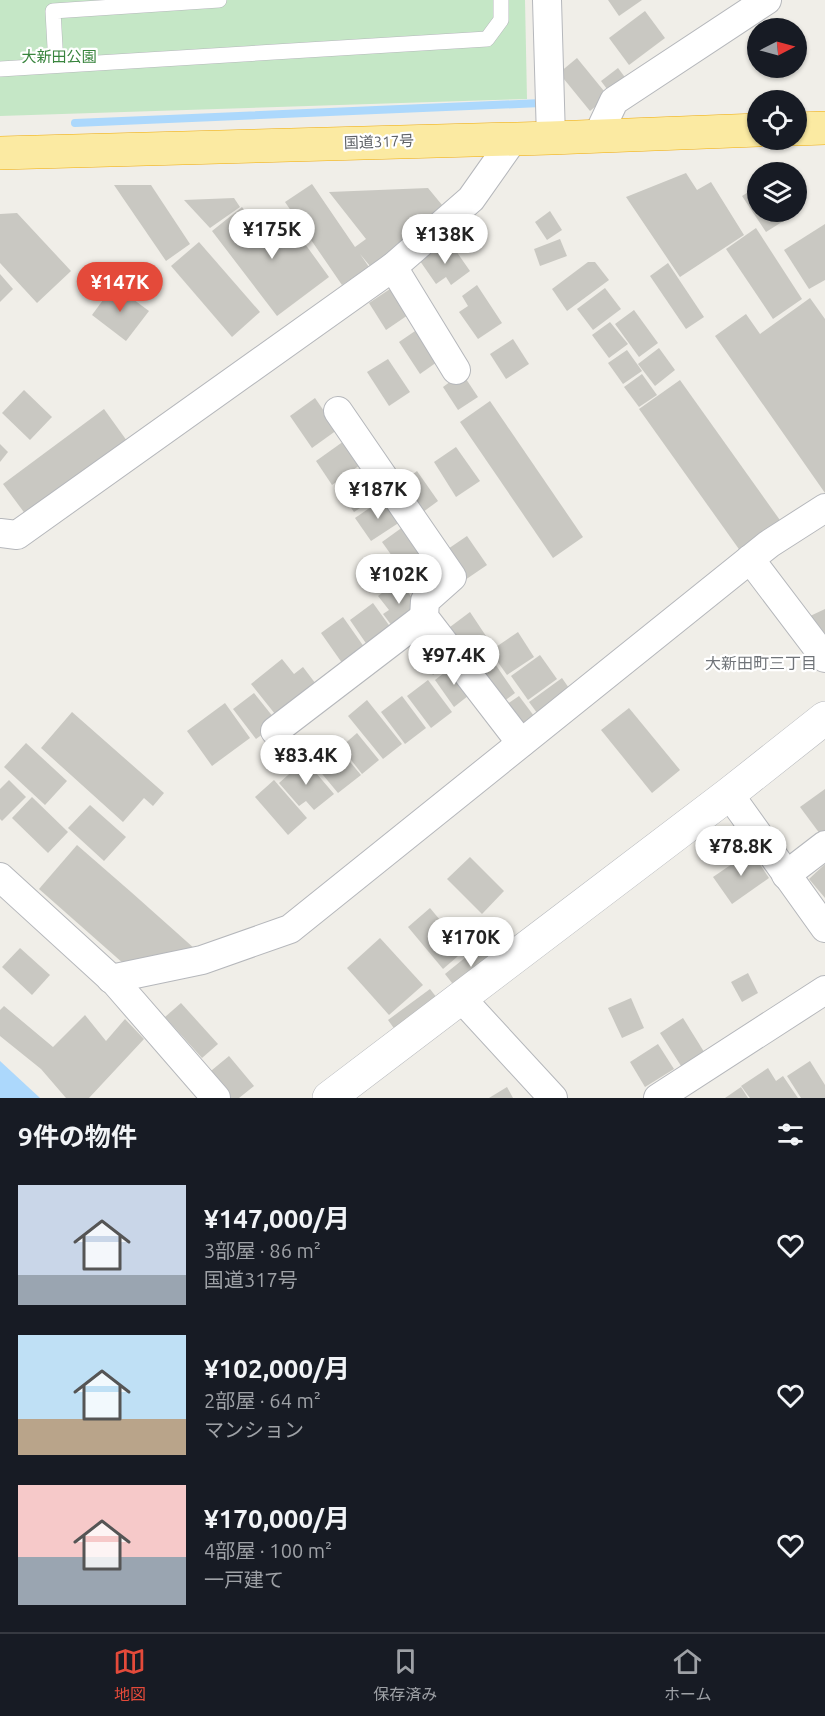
<!DOCTYPE html>
<html lang="ja">
<head>
<meta charset="utf-8">
<style>
  body { margin:0; font-family:Ubuntu,"Noto Sans JP",sans-serif; background:#20242c; color:#f1f3f6; height:100vh; display:flex; flex-direction:column; font-size:22px; white-space:nowrap }
  * { box-sizing:border-box; margin:0 }
  p { font-size:20px; color:#9ea1a6 }
  .icon { flex:none; width:33px; height:33px; fill:none; stroke:currentColor; stroke-width:2; stroke-linecap:round; stroke-linejoin:round }
  .map { position:relative; height:1098px; overflow:hidden }
  .side { display:flex; flex-direction:column; background:#171b24; flex:1 }
  .side>* { flex:none }
  .needle { width:39px; rotate:84deg }
  .controls { position:absolute; left:747px; top:18px; display:grid; gap:12px }
  .controls a { display:grid; place-items:center; width:60px; height:60px; border-radius:50%; background:#171b24; box-shadow:0 2px 4px #0004; font-size:30px }
  .price { position:absolute; translate:-50% -51px; padding:0 14px; border-radius:21px; background:#fff; color:#222; font-size:20px; line-height:39px; filter:drop-shadow(0 2px 3px #0008) }
  .price::after { content:''; position:absolute; left:50%; top:36px; width:18px; height:14px; margin-left:-9px; background:inherit; clip-path:polygon(0 0,100% 0,50% 100%) }
  .price.on { background:#e44a3a; color:#fff }
  ul { padding:0; list-style:none }
  li { display:flex; align-items:center; gap:18px; height:150px; padding:0 18px }
  li span { display:grid; place-items:center; flex:none; width:168px; height:120px; border-radius:0px; color:#555 }
  li>.icon { margin-inline-start:auto }
  span .icon { width:72px; height:72px; fill:#fffc; stroke-width:1 }
  li b { font-size:26px }
  h2 { display:flex; justify-content:space-between; align-items:center; height:72px; padding:0 18px; font-size:26px }
  .tabs { display:flex; justify-content:space-around; align-items:center; height:84px; border-top:2px solid #363941; background:#171b24; font-size:16px; color:#9ea1a6 }
  .tabs a { display:grid; justify-items:center; gap:3px }
  .tabs .on { color:#e44a3a }
  .map>svg:first-child { display:block }
  .green { fill:#c5e7c6 }
  .water { fill:#acd8fc }
  .lines { fill:none; stroke-linecap:round; stroke-linejoin:round }
  .stream { stroke:#acd8fc; stroke-width:8 }
  .building { fill:#c9c8c2 }
  .service-casing { stroke:#b5b7bb; stroke-width:16 }
  .minor-casing { stroke:#b5b7bb; stroke-width:30 }
  .tertiary-casing { stroke:#b5b7bb; stroke-width:34 }
  .trunk-casing { stroke:#f0ab08; stroke-width:34 }
  .service { stroke:#fff; stroke-width:15 }
  .minor { stroke:#fff; stroke-width:28 }
  .tertiary { stroke:#fff; stroke-width:33 }
  .trunk { stroke:#fbeaa2; stroke-width:33 }
  .labels { text-anchor:middle; stroke-width:4.5; stroke-linejoin:round; paint-order:stroke }
  .park-label { font-size:15px; fill:#38843d; stroke:#fff }
  .street-label { font-size:15px; fill:#5f6267; stroke:#fff }
  .neighbourhood-label { font-size:16px; fill:#707479; stroke:#fff }
</style>
</head>
<body>
<div class="map">
<svg width="825" height="1098" viewBox="0 0 825 1098">
  <rect width="100%" height="100%" fill="#f0eee8"/>
  <path class="green" d="M 0,0 L 525,0 L 527,99 L 0,116 Z"/>
  <path class="water" d="M 0,1061 L 40,1098 L 0,1098 Z"/>
  <g class="lines">
    <path class="stream" d="M 75,123 L 541,103 L 541,100"/>
  </g>
  <g class="building">
    <path d="M 608,0 L 642,0 L 619,16 Z"/>
    <path d="M 645,11 L 665,38 L 629,65 L 609,38 Z"/>
    <path d="M 577,58 L 608,96 L 590,111 L 559,73 Z"/>
    <path d="M 618,68 L 630,84 L 613,97 L 601,81 Z"/>
    <path d="M 686,173 L 697,190 L 711,182 L 744,235 L 680,277 L 626,197 Z"/>
    <path d="M 312,184 L 355,247 L 366,239 L 329,192 L 428,188 L 447,211 L 370,266 L 360,254 L 369,267 L 342,285 L 285,202 Z"/>
    <path d="M 114,185 L 151,185 L 190,244 L 166,261 Z"/>
    <path d="M 758,186 L 758,212 L 791,212 L 793,215 L 766,232 L 742,196 Z"/>
    <path d="M 234,198 L 240,207 L 210,228 L 184,200 Z"/>
    <path d="M 242,207 L 264,236 L 287,219 L 329,277 L 277,316 L 212,231 Z"/>
    <path d="M 550,211 L 562,230 L 547,240 L 535,222 Z"/>
    <path d="M 17,213 L 71,271 L 37,303 L 0,263 L 0,214 Z"/>
    <path d="M 825,224 L 825,280 L 809,289 L 784,250 Z"/>
    <path d="M 756,228 L 802,299 L 773,319 L 726,249 Z"/>
    <path d="M 560,239 L 567,256 L 540,266 L 534,249 Z"/>
    <path d="M 449,241 L 470,271 L 451,285 L 446,277 L 436,284 L 420,261 Z"/>
    <path d="M 199,242 L 260,312 L 232,337 L 171,266 Z"/>
    <path d="M 588,262 L 595,262 L 609,280 L 567,311 L 552,289 Z"/>
    <path d="M 668,263 L 704,317 L 686,329 L 650,276 Z"/>
    <path d="M 0,274 L 13,289 L 0,302 Z"/>
    <path d="M 114,285 L 149,311 L 126,341 L 92,315 Z"/>
    <path d="M 477,285 L 502,323 L 478,339 L 459,312 L 468,306 L 462,296 Z"/>
    <path d="M 393,287 L 411,313 L 386,330 L 369,303 Z"/>
    <path d="M 605,288 L 621,309 L 593,330 L 577,309 Z"/>
    <path d="M 810,298 L 825,319 L 825,493 L 715,336 L 746,314 L 760,334 Z"/>
    <path d="M 634,310 L 658,343 L 639,357 L 615,324 Z"/>
    <path d="M 610,322 L 628,344 L 609,358 L 592,335 Z"/>
    <path d="M 421,327 L 437,362 L 420,374 L 399,342 Z"/>
    <path d="M 513,339 L 529,364 L 506,379 L 490,354 Z"/>
    <path d="M 659,348 L 675,370 L 655,386 L 638,364 Z"/>
    <path d="M 627,350 L 642,371 L 623,384 L 608,363 Z"/>
    <path d="M 388,359 L 410,392 L 389,406 L 367,372 Z"/>
    <path d="M 462,373 L 478,397 L 458,410 L 443,387 Z"/>
    <path d="M 642,374 L 657,395 L 639,407 L 624,387 Z"/>
    <path d="M 680,380 L 787,530 L 746,559 L 639,409 Z"/>
    <path d="M 24,390 L 52,417 L 30,440 L 2,413 Z"/>
    <path d="M 315,398 L 337,430 L 312,448 L 290,416 Z"/>
    <path d="M 490,401 L 583,537 L 553,558 L 460,422 Z"/>
    <path d="M 104,409 L 127,441 L 26,515 L 3,484 Z"/>
    <path d="M 344,441 L 360,465 L 332,485 L 316,461 Z"/>
    <path d="M 0,444 L 8,452 L 0,462 Z"/>
    <path d="M 456,447 L 480,481 L 456,497 L 434,462 Z"/>
    <path d="M 367,469 L 384,492 L 354,512 L 338,489 Z"/>
    <path d="M 417,471 L 438,501 L 423,512 L 402,483 Z"/>
    <path d="M 384,498 L 400,522 L 371,541 L 355,518 Z"/>
    <path d="M 407,524 L 427,551 L 402,570 L 382,542 Z"/>
    <path d="M 467,536 L 487,565 L 465,580 L 445,551 Z"/>
    <path d="M 428,556 L 446,580 L 425,595 L 408,571 Z"/>
    <path d="M 399,580 L 421,610 L 395,630 L 383,614 L 389,610 L 378,596 Z"/>
    <path d="M 373,603 L 396,635 L 372,652 L 350,620 Z"/>
    <path d="M 825,609 L 825,642 L 808,617 Z"/>
    <path d="M 470,612 L 490,642 L 484,647 L 488,653 L 467,668 L 454,633 L 450,627 Z"/>
    <path d="M 343,617 L 369,654 L 347,670 L 321,633 Z"/>
    <path d="M 518,632 L 534,657 L 507,675 L 490,651 Z"/>
    <path d="M 437,650 L 448,664 L 433,675 L 423,661 Z"/>
    <path d="M 540,655 L 557,679 L 528,700 L 511,676 Z"/>
    <path d="M 491,658 L 515,693 L 496,707 L 471,672 Z"/>
    <path d="M 282,659 L 294,674 L 303,667 L 322,692 L 279,719 L 251,684 Z"/>
    <path d="M 453,666 L 473,692 L 454,707 L 435,680 Z"/>
    <path d="M 562,678 L 575,697 L 543,721 L 529,702 Z"/>
    <path d="M 428,680 L 452,712 L 431,728 L 407,696 Z"/>
    <path d="M 254,693 L 278,723 L 256,739 L 233,709 Z"/>
    <path d="M 402,696 L 426,728 L 405,744 L 381,712 Z"/>
    <path d="M 519,696 L 540,724 L 528,733 L 500,709 Z"/>
    <path d="M 367,700 L 402,744 L 383,759 L 348,716 Z"/>
    <path d="M 225,703 L 250,738 L 212,766 L 187,731 Z"/>
    <path d="M 629,708 L 680,770 L 652,793 L 601,730 Z"/>
    <path d="M 72,712 L 164,793 L 153,806 L 144,798 L 123,822 L 41,748 Z"/>
    <path d="M 357,733 L 379,760 L 362,774 L 341,747 Z"/>
    <path d="M 330,738 L 361,775 L 338,793 L 308,757 Z"/>
    <path d="M 26,743 L 67,781 L 45,805 L 4,767 Z"/>
    <path d="M 305,760 L 334,794 L 314,810 L 306,801 L 299,806 L 279,783 Z"/>
    <path d="M 9,780 L 26,797 L 2,821 L 0,819 L 0,789 Z"/>
    <path d="M 274,780 L 307,818 L 288,835 L 255,797 Z"/>
    <path d="M 825,789 L 825,837 L 823,838 L 800,807 Z"/>
    <path d="M 32,797 L 68,832 L 48,853 L 12,818 Z"/>
    <path d="M 90,805 L 126,837 L 104,861 L 68,828 Z"/>
    <path d="M 77,845 L 131,892 L 195,949 L 124,964 L 39,889 Z"/>
    <path d="M 751,851 L 769,878 L 732,904 L 713,877 Z"/>
    <path d="M 470,857 L 504,891 L 482,914 L 447,879 Z"/>
    <path d="M 825,864 L 825,898 L 809,879 Z"/>
    <path d="M 430,908 L 465,950 L 443,969 L 408,927 Z"/>
    <path d="M 380,938 L 423,985 L 389,1015 L 347,968 Z"/>
    <path d="M 483,943 L 497,961 L 459,992 L 445,974 Z"/>
    <path d="M 20,948 L 50,975 L 32,995 L 2,967 Z"/>
    <path d="M 748,973 L 758,993 L 742,1002 L 731,982 Z"/>
    <path d="M 430,989 L 444,1007 L 401,1038 L 388,1020 Z"/>
    <path d="M 631,998 L 644,1028 L 622,1038 L 608,1008 Z"/>
    <path d="M 181,1003 L 218,1044 L 202,1058 L 165,1017 Z"/>
    <path d="M 4,1006 L 53,1047 L 85,1015 L 106,1041 L 125,1019 L 144,1039 L 89,1098 L 66,1098 L 41,1069 L 0,1036 L 0,1010 Z"/>
    <path d="M 683,1018 L 706,1055 L 683,1069 L 660,1033 Z"/>
    <path d="M 658,1044 L 674,1069 L 645,1087 L 630,1062 Z"/>
    <path d="M 229,1056 L 254,1086 L 239,1098 L 226,1098 L 206,1075 Z"/>
    <path d="M 810,1061 L 825,1085 L 825,1098 L 801,1098 L 787,1076 Z"/>
    <path d="M 768,1068 L 776,1081 L 783,1076 L 798,1098 L 750,1098 L 741,1086 Z"/>
    <path d="M 507,1087 L 513,1098 L 489,1098 Z"/>
    <path d="M 741,1087 L 748,1098 L 725,1098 Z"/>
  </g>
  <g class="lines">
    <g class="service-casing">
      <g id="service">
        <path d="M 56,65 L 53,11 L 219,0"/>
        <path d="M 0,69 L 487,39 L 501,20 L 501,0"/>
      </g>
    </g>
    <g class="minor-casing">
      <g id="minor">
        <path d="M 547,0 L 551,138"/>
        <path d="M 598,135 L 614,101 L 767,0"/>
        <path d="M 393,267 L 456,370"/>
        <path d="M 338,411 L 452,577 L 425,601 L 424,617 L 521,743"/>
        <path d="M 0,533 L 17,535 L 393,267 L 471,199 L 514,138"/>
        <path d="M 750,559 L 825,658"/>
        <path d="M 275,731 L 424,617"/>
        <path d="M 729,794 L 825,928"/>
        <path d="M 786,875 L 825,845"/>
        <path d="M 0,877 L 116,983 L 216,1098"/>
        <path d="M 111,979 L 202,960 L 290,929 L 769,544 L 825,508"/>
        <path d="M 461,998 L 553,1098"/>
        <path d="M 658,1098 L 825,990"/>
      </g>
    </g>
    <g class="tertiary-casing">
      <path id="tertiary" d="M 329,1098 L 729,794 L 825,718"/>
    </g>
    <g class="trunk-casing">
      <g id="trunk">
        <path d="M 796,129 L 825,128"/>
        <path d="M 0,153 L 551,138 L 758,130"/>
      </g>
    </g>
    <use href="#service" class="service"/>
    <use href="#minor" class="minor"/>
    <use href="#tertiary" class="tertiary"/>
    <use href="#trunk" class="trunk"/>
  </g>
  <g class="labels">
    <g class="park-label">
      <text x="59" y="62">大新田公園</text>
    </g>
    <g class="street-label">
      <text transform="translate(379 142) rotate(-2)" y="5">国道317号</text>
    </g>
    <g class="neighbourhood-label">
      <text x="761" y="669">大新田町三丁目</text>
    </g>
  </g>
</svg>
<div class="controls">
<a><svg class="needle" viewBox="-14 -14 28 28"><path d="M0-13l5 13h-10z" fill="#e53935"/><path d="M0 13l5-13h-10z" fill="#9ea1a6"/></svg></a>
<a><svg class="icon" aria-label="locate" viewBox="0 0 24 24"><circle cx="12" cy="12" r="6"/><path d="M12 2v4M12 18v4M2 12h4M18 12h4"/></svg></a>
<a><svg class="icon" aria-label="layers" viewBox="0 0 24 24"><path d="M12 4l9 5-9 5-9-5zM3 14l9 5 9-5"/></svg></a>
</div>
<b class="price" style="left:272px;top:260px">¥175K</b>
<b class="price" style="left:445px;top:265px">¥138K</b>
<b class="price on" style="left:120px;top:313px">¥147K</b>
<b class="price" style="left:378px;top:520px">¥187K</b>
<b class="price" style="left:399px;top:605px">¥102K</b>
<b class="price" style="left:454px;top:686px">¥97.4K</b>
<b class="price" style="left:306px;top:786px">¥83.4K</b>
<b class="price" style="left:741px;top:877px">¥78.8K</b>
<b class="price" style="left:471px;top:968px">¥170K</b>
</div>
<section class="side">
<h2>9件の物件<svg class="icon" aria-label="filters" viewBox="0 0 24 24"><path d="M4 7h16M4 17h16"/><circle cx="9" cy="7" r="2"/><circle cx="15" cy="17" r="2"/></svg></h2>
<ul>
<li><span style="background:linear-gradient(#c9d6e8 75%,#9aa5b1 0)"><svg class="icon" aria-label="home" viewBox="0 0 24 24"><path d="M3 11l9-7 9 7M6 9v11h12V9"/></svg></span><div><b>¥147,000/月</b><p>3部屋 · 86 m²</p><p>国道317号</p></div><svg class="icon" aria-label="heart" viewBox="0 0 24 24"><path d="M12 20l-8-8c-3-5 5-10 8-4 3-6 11-1 8 4z"/></svg></li>
<li><span style="background:linear-gradient(#bfe0f5 70%,#b9a48a 0)"><svg class="icon" aria-label="home" viewBox="0 0 24 24"><path d="M3 11l9-7 9 7M6 9v11h12V9"/></svg></span><div><b>¥102,000/月</b><p>2部屋 · 64 m²</p><p>マンション</p></div><svg class="icon" aria-label="heart" viewBox="0 0 24 24"><path d="M12 20l-8-8c-3-5 5-10 8-4 3-6 11-1 8 4z"/></svg></li>
<li><span style="background:linear-gradient(#f6c9c9 60%,#9aa5b1 0)"><svg class="icon" aria-label="home" viewBox="0 0 24 24"><path d="M3 11l9-7 9 7M6 9v11h12V9"/></svg></span><div><b>¥170,000/月</b><p>4部屋 · 100 m²</p><p>一戸建て</p></div><svg class="icon" aria-label="heart" viewBox="0 0 24 24"><path d="M12 20l-8-8c-3-5 5-10 8-4 3-6 11-1 8 4z"/></svg></li>
</ul>
</section>
<nav class="tabs">
<a class="on"><svg class="icon" aria-label="map" viewBox="0 0 24 24"><path d="M3 6l6-2 6 2 6-2v14l-6 2-6-2-6 2zM9 4v14M15 6v14"/></svg>地図</a>
<a><svg class="icon" aria-label="saved" viewBox="0 0 24 24"><path d="M7 4h10v16l-5-4-5 4z"/></svg>保存済み</a>
<a><svg class="icon" aria-label="home" viewBox="0 0 24 24"><path d="M3 11l9-7 9 7M6 9v11h12V9"/></svg>ホーム</a>
</nav>
</body>
</html>
